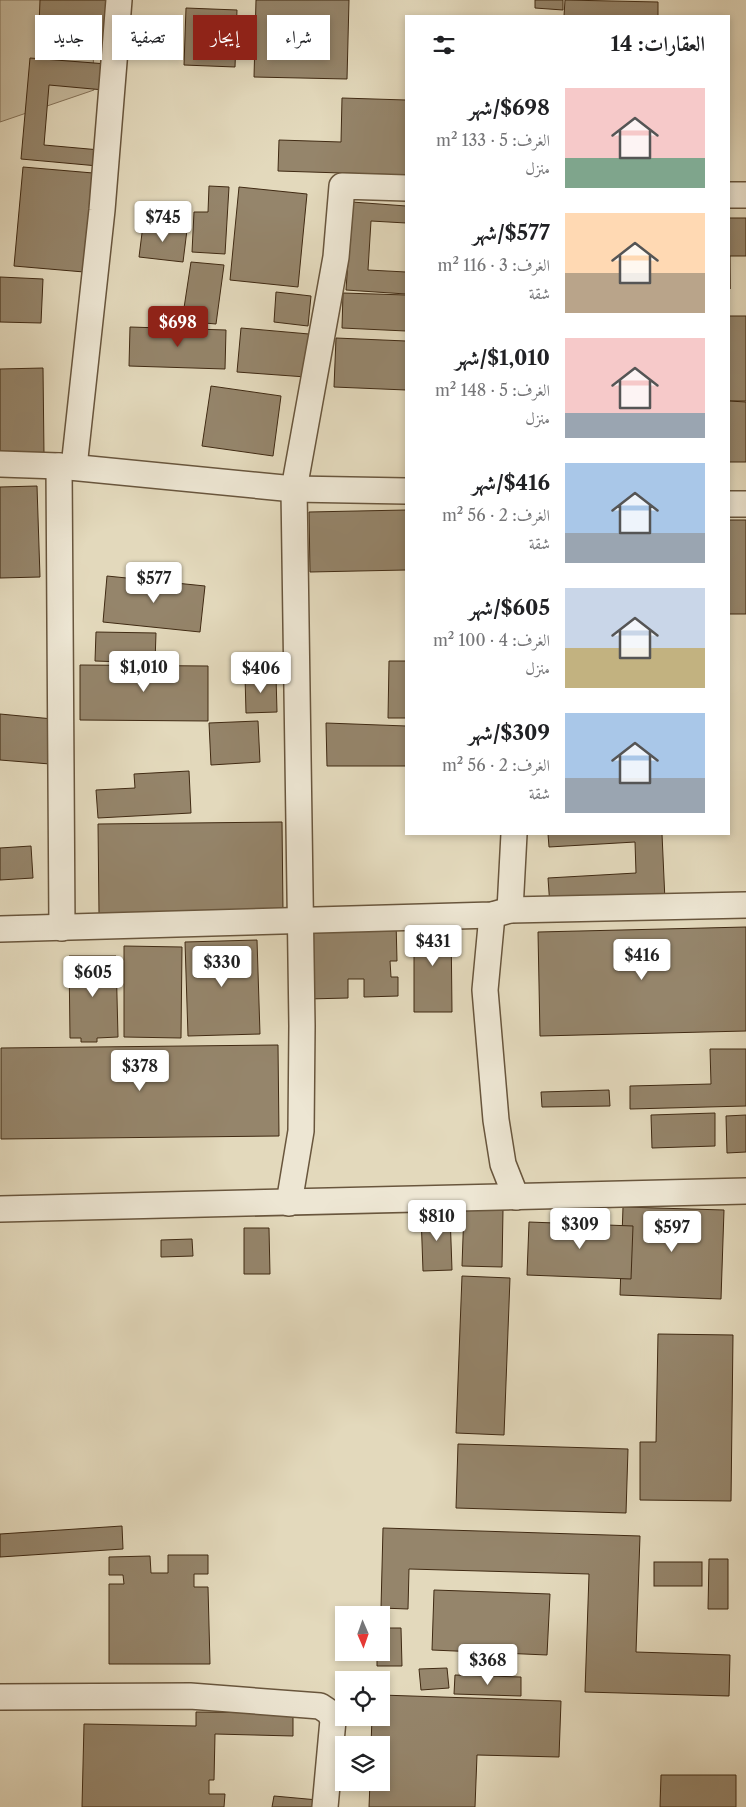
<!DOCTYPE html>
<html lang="ar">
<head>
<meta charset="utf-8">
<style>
  body { margin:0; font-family:"Libre Caslon Text",Amiri,serif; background:#f6f6f6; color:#202124; direction:rtl; height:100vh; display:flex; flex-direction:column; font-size:19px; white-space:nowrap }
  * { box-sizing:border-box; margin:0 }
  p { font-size:16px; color:#757577 }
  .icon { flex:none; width:28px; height:28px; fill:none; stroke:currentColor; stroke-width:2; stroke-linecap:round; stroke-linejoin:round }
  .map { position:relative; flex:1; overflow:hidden; direction:ltr }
  .details { position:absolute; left:405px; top:15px; width:325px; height:820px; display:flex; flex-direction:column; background:#fff; border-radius:0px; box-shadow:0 2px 8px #0003; direction:rtl }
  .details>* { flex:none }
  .top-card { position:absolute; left:15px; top:15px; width:315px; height:45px; direction:rtl; display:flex; gap:10px }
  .needle { width:32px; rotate:178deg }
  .controls { position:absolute; left:335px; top:1606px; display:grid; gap:10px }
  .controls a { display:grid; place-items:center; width:55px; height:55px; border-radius:0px; background:#fff; box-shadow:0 2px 8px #0003; font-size:25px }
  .price { position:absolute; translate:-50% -42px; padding:0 11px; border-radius:5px; background:#fff; color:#222; font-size:16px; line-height:32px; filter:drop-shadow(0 1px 2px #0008) }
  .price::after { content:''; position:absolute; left:50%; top:30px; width:15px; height:11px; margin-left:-8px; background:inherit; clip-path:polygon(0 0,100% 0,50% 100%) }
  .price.active { background:#8f2418; color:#fff }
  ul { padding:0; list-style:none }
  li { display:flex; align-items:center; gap:15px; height:125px; padding:0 25px }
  li span { display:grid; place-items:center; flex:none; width:140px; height:100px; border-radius:0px; color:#555 }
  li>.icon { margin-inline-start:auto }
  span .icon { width:60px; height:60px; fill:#fffc; stroke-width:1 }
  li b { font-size:21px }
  h2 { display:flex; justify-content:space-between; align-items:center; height:60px; padding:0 25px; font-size:21px }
  .tag { padding:0 18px; border-radius:0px; background:#fff; box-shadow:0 2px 8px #0003; font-size:18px; line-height:45px }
  .tag.active { background:#8f2418; color:#fff }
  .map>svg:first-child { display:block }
  .green { fill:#c7bb9f; stroke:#847259 }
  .building { fill:#95856b; stroke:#402a13 }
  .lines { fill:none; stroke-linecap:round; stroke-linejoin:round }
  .minor-casing { stroke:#69563d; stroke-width:28 }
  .minor { stroke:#ede6d3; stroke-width:25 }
</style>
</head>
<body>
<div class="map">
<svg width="746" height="1807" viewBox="0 0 746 1807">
  <rect width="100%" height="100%" fill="#e3d9bc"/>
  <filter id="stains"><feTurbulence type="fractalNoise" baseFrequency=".004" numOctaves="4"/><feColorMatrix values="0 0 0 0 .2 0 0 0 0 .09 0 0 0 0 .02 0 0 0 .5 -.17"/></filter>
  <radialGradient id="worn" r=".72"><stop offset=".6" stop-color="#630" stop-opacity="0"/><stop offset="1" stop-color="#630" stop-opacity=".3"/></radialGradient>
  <path class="green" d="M 0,0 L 92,0 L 94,90 L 0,122 Z"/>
  <g class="building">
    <path d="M 40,0 L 113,0 L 111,54 L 38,52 Z"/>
    <path d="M 256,0 L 349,0 L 347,79 L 254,77 Z"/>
    <path d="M 535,0 L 563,0 L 563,10 L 535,8 Z"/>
    <path d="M 565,0 L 658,2 L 658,16 L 564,16 Z"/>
    <path d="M 186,8 L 237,10 L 235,67 L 184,65 Z"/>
    <path d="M 30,58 L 107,64 L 104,90 L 49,85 L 44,145 L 100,150 L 98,166 L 21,159 Z"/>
    <path d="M 342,98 L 406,100 L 406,175 L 278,171 L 279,140 L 341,142 Z"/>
    <path d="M 23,167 L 93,173 L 84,272 L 14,266 Z"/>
    <path d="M 209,186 L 229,187 L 225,254 L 192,252 L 194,212 L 208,212 Z"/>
    <path d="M 239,187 L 307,194 L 298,287 L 230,280 Z"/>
    <path d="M 352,202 L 406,206 L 406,223 L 371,221 L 368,270 L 406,272 L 406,294 L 346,290 Z"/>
    <path d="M 729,218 L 746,218 L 746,256 L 730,256 L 730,289 Z"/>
    <path d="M 143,225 L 187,230 L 183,262 L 139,257 Z"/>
    <path d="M 191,262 L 224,265 L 216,324 L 182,321 Z"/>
    <path d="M 0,277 L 43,279 L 41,323 L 0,322 Z"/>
    <path d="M 276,292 L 311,296 L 308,326 L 274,322 Z"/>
    <path d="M 343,293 L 406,295 L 406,331 L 342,328 Z"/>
    <rect x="729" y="316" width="17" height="85"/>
    <path d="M 130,327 L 226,330 L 225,369 L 129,366 Z"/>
    <path d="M 241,328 L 309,334 L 306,377 L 237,372 Z"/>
    <path d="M 336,338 L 406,341 L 406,390 L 334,387 Z"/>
    <path d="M 43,368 L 44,455 L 0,455 L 0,369 Z"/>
    <path d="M 211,386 L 281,396 L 273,456 L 202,446 Z"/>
    <path d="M 729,401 L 746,402 L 746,462 L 729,462 Z"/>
    <path d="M 37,486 L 40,577 L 0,578 L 0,487 Z"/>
    <path d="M 406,510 L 406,570 L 310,572 L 309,512 Z"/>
    <rect x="729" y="520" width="17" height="94"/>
    <path d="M 107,576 L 205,586 L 200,632 L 103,622 Z"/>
    <path d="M 96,632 L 156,633 L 155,663 L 95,661 Z"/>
    <path d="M 389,661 L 406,661 L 406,718 L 388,718 Z"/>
    <path d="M 80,665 L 208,666 L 208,721 L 80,720 Z"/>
    <path d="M 245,676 L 276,676 L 277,712 L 246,713 Z"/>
    <path d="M 0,714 L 53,719 L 50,764 L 0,760 Z"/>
    <path d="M 258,721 L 260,762 L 211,765 L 209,723 Z"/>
    <path d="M 326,723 L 406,726 L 406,766 L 327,766 Z"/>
    <path d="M 189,771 L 191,813 L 98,818 L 96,790 L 135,788 L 134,774 Z"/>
    <path d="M 282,822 L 283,911 L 99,914 L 98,824 Z"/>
    <path d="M 548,834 L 662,834 L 665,901 L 550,907 L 548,878 L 636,873 L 635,842 L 549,847 Z"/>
    <path d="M 31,846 L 33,878 L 0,880 L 0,848 Z"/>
    <path d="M 396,921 L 397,961 L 390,961 L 391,977 L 398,977 L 398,996 L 364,997 L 364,979 L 348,979 L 348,998 L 307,999 L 305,925 Z"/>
    <path d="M 451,921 L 452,1012 L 414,1012 L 414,922 Z"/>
    <path d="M 746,927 L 746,1031 L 540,1036 L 538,932 Z"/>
    <path d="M 257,940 L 260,1034 L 188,1036 L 185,942 Z"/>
    <path d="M 124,946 L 182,947 L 181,1038 L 124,1037 Z"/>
    <path d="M 69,956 L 116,956 L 118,1037 L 97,1038 L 97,1042 L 81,1042 L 81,1038 L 70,1038 Z"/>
    <path d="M 278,1045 L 279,1136 L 1,1139 L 1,1048 Z"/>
    <path d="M 710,1049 L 746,1049 L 746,1106 L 630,1109 L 630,1086 L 711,1084 Z"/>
    <path d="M 609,1090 L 610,1106 L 542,1107 L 541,1092 Z"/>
    <path d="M 715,1113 L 715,1146 L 652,1148 L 651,1115 Z"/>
    <path d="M 746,1115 L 746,1152 L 727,1153 L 726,1116 Z"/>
    <path d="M 623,1207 L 724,1210 L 721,1299 L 620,1295 Z"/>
    <path d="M 464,1209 L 503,1210 L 502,1267 L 462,1266 Z"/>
    <path d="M 450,1213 L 452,1270 L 423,1271 L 421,1214 Z"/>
    <path d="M 529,1222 L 633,1226 L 631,1279 L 527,1275 Z"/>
    <path d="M 244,1228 L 269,1228 L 270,1274 L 244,1274 Z"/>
    <path d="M 192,1239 L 193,1256 L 161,1257 L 161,1240 Z"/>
    <path d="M 462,1276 L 510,1278 L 504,1435 L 456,1433 Z"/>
    <path d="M 658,1334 L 733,1335 L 731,1501 L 640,1500 L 640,1442 L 656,1442 Z"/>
    <path d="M 458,1444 L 628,1449 L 626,1513 L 456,1508 Z"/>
    <path d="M 122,1526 L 123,1549 L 0,1557 L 0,1534 Z"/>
    <path d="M 383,1528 L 640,1536 L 636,1652 L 730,1655 L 729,1696 L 585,1692 L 589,1574 L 409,1569 L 408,1609 L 381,1608 Z"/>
    <path d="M 168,1555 L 208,1555 L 208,1574 L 194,1574 L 194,1587 L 208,1587 L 210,1664 L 109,1664 L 109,1584 L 124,1584 L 123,1575 L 109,1575 L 109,1557 L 150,1556 L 151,1573 L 168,1573 Z"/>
    <path d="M 709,1559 L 728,1559 L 728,1609 L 708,1609 Z"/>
    <rect x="654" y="1562" width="48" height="24"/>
    <path d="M 434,1590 L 550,1594 L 547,1655 L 432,1650 Z"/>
    <path d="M 381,1628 L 401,1628 L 402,1666 L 377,1666 L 377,1652 L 381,1652 Z"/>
    <path d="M 447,1668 L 449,1688 L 421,1690 L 419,1669 Z"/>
    <path d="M 455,1675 L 521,1677 L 521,1696 L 454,1694 Z"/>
    <path d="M 381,1695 L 561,1701 L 559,1757 L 477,1755 L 475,1807 L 369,1807 L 370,1782 L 381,1782 L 381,1745 L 371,1745 L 372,1718 L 381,1718 Z"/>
    <path d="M 196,1712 L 293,1713 L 293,1736 L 215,1734 L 214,1780 L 209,1780 L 209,1794 L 225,1794 L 224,1807 L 82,1807 L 84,1724 L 196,1726 Z"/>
    <path d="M 661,1775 L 736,1775 L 736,1807 L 660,1807 Z"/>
    <path d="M 274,1796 L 318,1800 L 317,1807 L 272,1807 Z"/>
  </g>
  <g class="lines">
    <g class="minor-casing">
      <g id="minor">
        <path d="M 729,195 L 746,195"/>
        <path d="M 0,464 L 59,466 L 294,489 L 406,491"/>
        <path d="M 59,466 L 62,928"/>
        <path d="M 74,467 L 102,210 L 119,0"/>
        <path d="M 729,504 L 746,504"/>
        <path d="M 510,910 L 514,834"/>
        <path d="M 492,915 L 485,990 L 496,1120 L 503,1164 L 516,1197"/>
        <path d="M 0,929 L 492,915 L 510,910 L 746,905"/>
        <path d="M 289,1203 L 301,1131 L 302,1026 L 294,489 L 336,257 L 342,186 L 406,188"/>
        <path d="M 0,1209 L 746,1191"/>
        <path d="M 0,1697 L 190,1696 L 320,1706 L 329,1712 L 333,1720 L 325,1807"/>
      </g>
    </g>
    <use href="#minor" class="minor"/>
  </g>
  <rect width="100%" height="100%" filter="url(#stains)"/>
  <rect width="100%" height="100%" fill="url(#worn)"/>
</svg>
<div class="controls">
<a><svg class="needle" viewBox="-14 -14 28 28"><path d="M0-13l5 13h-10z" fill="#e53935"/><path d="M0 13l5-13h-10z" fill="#757577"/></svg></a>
<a><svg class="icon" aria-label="locate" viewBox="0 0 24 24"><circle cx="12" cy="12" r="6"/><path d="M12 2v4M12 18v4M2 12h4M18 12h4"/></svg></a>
<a><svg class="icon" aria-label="layers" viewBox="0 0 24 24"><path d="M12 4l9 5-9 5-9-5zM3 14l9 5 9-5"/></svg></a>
</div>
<b class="price" style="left:163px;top:243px">$745</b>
<b class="price active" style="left:178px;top:348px">$698</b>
<b class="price" style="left:154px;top:604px">$577</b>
<b class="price" style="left:144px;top:693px">$1,010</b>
<b class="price" style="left:261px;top:694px">$406</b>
<b class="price" style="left:433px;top:967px">$431</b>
<b class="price" style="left:642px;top:981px">$416</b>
<b class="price" style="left:222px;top:988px">$330</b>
<b class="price" style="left:93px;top:998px">$605</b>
<b class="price" style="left:140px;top:1092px">$378</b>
<b class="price" style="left:437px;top:1242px">$810</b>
<b class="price" style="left:580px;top:1250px">$309</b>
<b class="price" style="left:672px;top:1253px">$597</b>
<b class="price" style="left:488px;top:1686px">$368</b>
<div class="top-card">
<a class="tag">شراء</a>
<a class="tag active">إيجار</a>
<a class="tag">تصفية</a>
<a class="tag">جديد</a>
</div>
<section class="details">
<h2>العقارات: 14<svg class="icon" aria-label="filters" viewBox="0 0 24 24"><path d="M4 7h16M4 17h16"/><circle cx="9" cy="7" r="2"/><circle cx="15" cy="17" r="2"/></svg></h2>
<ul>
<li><span style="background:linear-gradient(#f6c9c9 70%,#7fa58c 0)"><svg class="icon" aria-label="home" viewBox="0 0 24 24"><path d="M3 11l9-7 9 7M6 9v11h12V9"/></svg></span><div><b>$698/شهر</b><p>الغرف: 5 · 133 m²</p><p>منزل</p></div></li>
<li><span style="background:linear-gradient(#ffd9b3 60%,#b9a48a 0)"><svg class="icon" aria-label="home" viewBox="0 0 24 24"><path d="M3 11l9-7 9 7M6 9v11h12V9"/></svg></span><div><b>$577/شهر</b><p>الغرف: 3 · 116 m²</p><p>شقة</p></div></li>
<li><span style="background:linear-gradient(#f6c9c9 75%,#9aa5b1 0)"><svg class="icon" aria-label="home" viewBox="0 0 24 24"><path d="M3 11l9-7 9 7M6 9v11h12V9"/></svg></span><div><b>$1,010/شهر</b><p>الغرف: 5 · 148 m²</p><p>منزل</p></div></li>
<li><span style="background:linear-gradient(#a9c7e8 70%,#9aa5b1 0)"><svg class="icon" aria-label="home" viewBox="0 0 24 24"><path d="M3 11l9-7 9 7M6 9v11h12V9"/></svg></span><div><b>$416/شهر</b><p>الغرف: 2 · 56 m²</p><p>شقة</p></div></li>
<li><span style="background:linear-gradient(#c9d6e8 60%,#c2b280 0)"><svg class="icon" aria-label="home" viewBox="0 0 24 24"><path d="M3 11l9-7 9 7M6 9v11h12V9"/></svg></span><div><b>$605/شهر</b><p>الغرف: 4 · 100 m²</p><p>منزل</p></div></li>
<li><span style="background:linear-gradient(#a9c7e8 65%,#9aa5b1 0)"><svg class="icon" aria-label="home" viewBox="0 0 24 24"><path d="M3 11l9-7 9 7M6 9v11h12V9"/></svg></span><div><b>$309/شهر</b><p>الغرف: 2 · 56 m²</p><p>شقة</p></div></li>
</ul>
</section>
</div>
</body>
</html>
